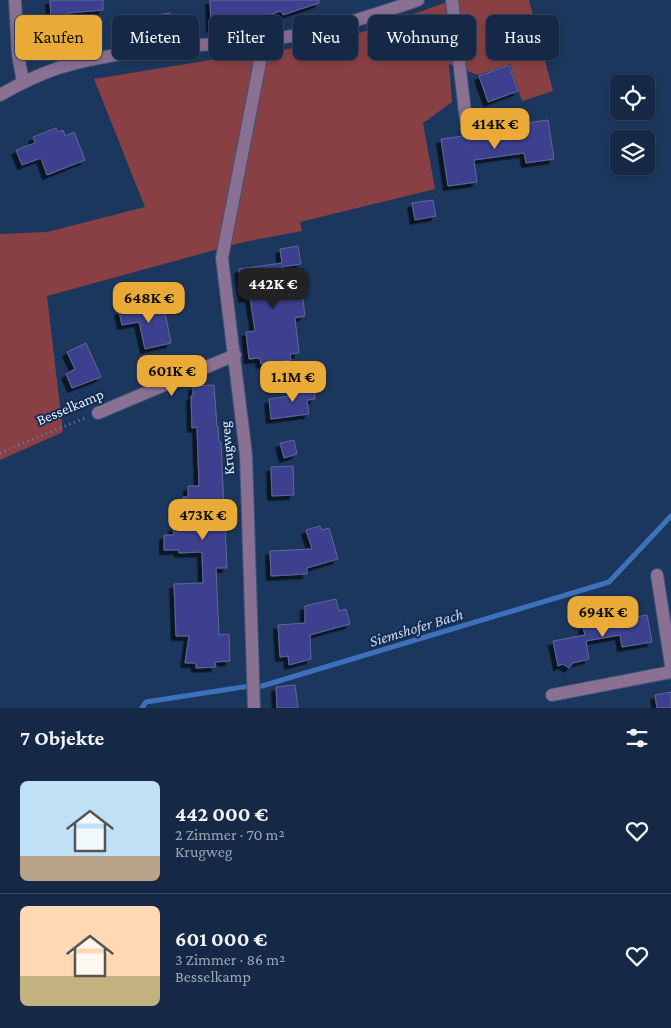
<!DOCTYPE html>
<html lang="de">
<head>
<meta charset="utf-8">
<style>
  body { margin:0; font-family:"Crimson Pro",serif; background:#1e314d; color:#f1f3f6; height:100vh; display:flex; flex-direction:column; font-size:19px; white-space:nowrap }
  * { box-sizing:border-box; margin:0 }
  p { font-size:16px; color:#9da6b3 }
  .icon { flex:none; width:28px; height:28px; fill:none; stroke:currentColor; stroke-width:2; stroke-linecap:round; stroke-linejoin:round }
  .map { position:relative; height:708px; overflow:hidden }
  .details { display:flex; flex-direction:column; background:#152946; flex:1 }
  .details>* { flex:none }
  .hud { position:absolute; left:15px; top:15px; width:641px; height:45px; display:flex; gap:10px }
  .buttons { position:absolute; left:610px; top:75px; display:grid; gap:10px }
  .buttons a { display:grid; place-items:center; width:45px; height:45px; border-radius:8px; background:#152946; box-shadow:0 2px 8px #0003,0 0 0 1px #34455f; font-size:25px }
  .price { position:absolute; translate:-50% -42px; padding:0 11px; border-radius:10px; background:#eaaa38; color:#111; font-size:16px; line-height:32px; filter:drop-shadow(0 1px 2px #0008) }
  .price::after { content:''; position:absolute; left:50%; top:30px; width:15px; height:11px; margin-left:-8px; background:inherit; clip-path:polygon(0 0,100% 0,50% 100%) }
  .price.on { background:#222; color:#fff }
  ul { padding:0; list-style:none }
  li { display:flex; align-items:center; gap:15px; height:125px; padding:0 20px }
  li+li { border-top:1px solid #34455f }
  li span { display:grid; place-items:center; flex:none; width:140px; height:100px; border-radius:8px; color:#555 }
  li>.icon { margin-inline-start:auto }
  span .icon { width:60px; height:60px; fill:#fffc; stroke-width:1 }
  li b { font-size:21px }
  h2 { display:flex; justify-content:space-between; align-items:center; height:60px; padding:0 20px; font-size:21px }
  .pill { padding:0 18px; border-radius:8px; background:#152946; box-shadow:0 2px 8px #0003,0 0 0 1px #34455f; font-size:18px; line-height:45px }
  .pill.on { background:#eaaa38; color:#111 }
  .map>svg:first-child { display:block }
  .green { fill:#894044 }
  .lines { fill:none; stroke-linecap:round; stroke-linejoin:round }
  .stream { stroke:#3e71bc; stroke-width:5 }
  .building { fill:#3c3f8f; stroke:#616797; filter:url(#shadow) }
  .minor-casing { stroke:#3c5477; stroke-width:14 }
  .path { stroke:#6a7f9c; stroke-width:3; stroke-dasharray:1 4; stroke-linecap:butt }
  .minor { stroke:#8a7092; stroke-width:12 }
  .labels { text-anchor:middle; stroke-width:4; stroke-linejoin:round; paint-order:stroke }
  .street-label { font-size:15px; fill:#e5effe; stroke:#122c52 }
  .water-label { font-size:16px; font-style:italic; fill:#cbd9ed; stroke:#122c52 }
</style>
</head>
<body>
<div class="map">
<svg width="671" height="708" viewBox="0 0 671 708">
  <defs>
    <filter id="shadow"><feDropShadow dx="-4.5" dy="4.5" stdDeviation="0" flood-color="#0009"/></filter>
  </defs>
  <rect width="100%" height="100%" fill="#1c375d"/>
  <path class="green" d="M 453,0 L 529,0 L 553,91 L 522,101 L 510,64 L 478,75 L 449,64 L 452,102 L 423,123 L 435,189 L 300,222 L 302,231 L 244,242 L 47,296 L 63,432 L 0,460 L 0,234 L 47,232 L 145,207 L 94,79 L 223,58 L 273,52 L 351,36 Z"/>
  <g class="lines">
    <path class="stream" d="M 142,708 L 146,702 L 243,687 L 262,686 L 609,582 L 671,516"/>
  </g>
  <g class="building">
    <path d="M 50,0 L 103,0 L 103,10 L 68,13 L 68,16 L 51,18 Z"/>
    <path d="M 210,0 L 319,0 L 319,3 L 283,15 L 281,11 L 239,23 L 239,25 L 211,27 Z"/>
    <path d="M 170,13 L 172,29 L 158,30 L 156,15 Z"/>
    <path d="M 509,65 L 518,91 L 488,102 L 479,76 Z"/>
    <path d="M 548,120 L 554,159 L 526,163 L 524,153 L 474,160 L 477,182 L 448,186 L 441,139 L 471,135 L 471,138 L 521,130 L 520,124 Z"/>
    <path d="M 56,128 L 58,132 L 63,130 L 65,136 L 74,132 L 85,160 L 47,175 L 41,158 L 22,165 L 16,150 L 35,143 L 33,137 Z"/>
    <path d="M 433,200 L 436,216 L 415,220 L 412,203 Z"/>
    <path d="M 298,246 L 301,264 L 282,267 L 286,293 L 302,291 L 305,316 L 295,318 L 299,353 L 290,354 L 291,360 L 261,364 L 260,358 L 249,359 L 246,332 L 255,331 L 250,297 L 243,298 L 239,269 L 282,263 L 280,249 Z"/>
    <path d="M 163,302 L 171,343 L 145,349 L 139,322 L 122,325 L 119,311 Z"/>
    <path d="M 86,343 L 101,377 L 72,388 L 66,374 L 75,369 L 67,352 Z"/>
    <path d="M 313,383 L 315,399 L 307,400 L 309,414 L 271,419 L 269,399 L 297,395 L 296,385 Z"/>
    <path d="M 214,385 L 217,427 L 218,427 L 219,442 L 221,442 L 224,509 L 234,509 L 235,525 L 225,525 L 227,568 L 216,568 L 219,635 L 229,634 L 230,661 L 215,662 L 216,667 L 196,668 L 196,663 L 185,663 L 189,636 L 176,636 L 174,584 L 203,583 L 202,552 L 179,553 L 179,550 L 164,550 L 164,535 L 174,535 L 173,527 L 184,527 L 183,497 L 188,497 L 188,486 L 199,486 L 197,427 L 192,428 L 191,396 L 193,396 L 193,386 Z"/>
    <path d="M 294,440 L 297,454 L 284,458 L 280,443 Z"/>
    <path d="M 293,466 L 294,495 L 272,496 L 271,467 Z"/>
    <path d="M 320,526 L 322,530 L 329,528 L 338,559 L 307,568 L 307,574 L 271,576 L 270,551 L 312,549 L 306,530 Z"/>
    <path d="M 336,599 L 339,611 L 346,609 L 350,624 L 310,635 L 311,659 L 289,665 L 288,656 L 280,657 L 278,625 L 305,623 L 305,606 Z"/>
    <path d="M 647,615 L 652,642 L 622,647 L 620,635 L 586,641 L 589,659 L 573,663 L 569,668 L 563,664 L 558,666 L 553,641 L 585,635 L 583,626 Z"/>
    <path d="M 295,685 L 298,708 L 277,708 L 276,687 Z"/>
    <path d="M 671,692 L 671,708 L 657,708 L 655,695 Z"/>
  </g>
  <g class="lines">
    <g class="minor-casing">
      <g id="minor">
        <path d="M 15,0 L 18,55 L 23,82"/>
        <path d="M 452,0 L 466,121"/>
        <path d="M 0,95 C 19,84 38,75 58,68 C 100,55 153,49 197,45 C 219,44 242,43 265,40 C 317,34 368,17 418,0"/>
        <path d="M 98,413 L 235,355"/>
        <path d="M 657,575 L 671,665"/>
        <path d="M 552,695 L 671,672"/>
        <path d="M 254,708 L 246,455 L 222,258 L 264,41"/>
      </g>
    </g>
    <path class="path" d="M 0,453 L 87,417"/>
    <use href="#minor" class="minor"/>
  </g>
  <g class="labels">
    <g class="street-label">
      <text transform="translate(70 407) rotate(-23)" y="5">Besselkamp</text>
      <text transform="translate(227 448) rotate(-95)" y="5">Krugweg</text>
    </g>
    <g class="water-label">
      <text transform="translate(416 627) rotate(-17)" y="6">Siemshofer Bach</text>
    </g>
  </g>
</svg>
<div class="buttons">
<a><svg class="icon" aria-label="locate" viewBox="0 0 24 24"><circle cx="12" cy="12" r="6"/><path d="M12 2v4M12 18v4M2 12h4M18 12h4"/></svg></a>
<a><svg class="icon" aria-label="layers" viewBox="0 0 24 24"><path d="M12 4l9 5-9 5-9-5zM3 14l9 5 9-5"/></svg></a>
</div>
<b class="price" style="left:495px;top:150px">414K €</b>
<b class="price on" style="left:273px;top:310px">442K €</b>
<b class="price" style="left:149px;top:324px">648K €</b>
<b class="price" style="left:172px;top:397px">601K €</b>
<b class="price" style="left:293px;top:403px">1.1M €</b>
<b class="price" style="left:203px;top:541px">473K €</b>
<b class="price" style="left:603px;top:638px">694K €</b>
<div class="hud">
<a class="pill on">Kaufen</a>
<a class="pill">Mieten</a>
<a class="pill">Filter</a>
<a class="pill">Neu</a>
<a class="pill">Wohnung</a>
<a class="pill">Haus</a>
</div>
</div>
<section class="details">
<h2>7 Objekte<svg class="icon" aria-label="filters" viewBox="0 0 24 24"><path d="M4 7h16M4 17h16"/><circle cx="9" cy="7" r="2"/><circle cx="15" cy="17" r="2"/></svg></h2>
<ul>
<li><span style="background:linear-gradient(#bfe0f5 75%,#b9a48a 0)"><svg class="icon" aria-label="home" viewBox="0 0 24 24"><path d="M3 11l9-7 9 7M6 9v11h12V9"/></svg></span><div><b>442 000 €</b><p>2 Zimmer · 70 m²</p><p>Krugweg</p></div><svg class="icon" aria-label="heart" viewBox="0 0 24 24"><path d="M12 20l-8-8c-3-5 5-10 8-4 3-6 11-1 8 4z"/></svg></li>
<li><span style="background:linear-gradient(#ffd9b3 70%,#c2b280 0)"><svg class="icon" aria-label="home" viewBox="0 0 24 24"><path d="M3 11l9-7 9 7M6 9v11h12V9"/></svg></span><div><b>601 000 €</b><p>3 Zimmer · 86 m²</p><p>Besselkamp</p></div><svg class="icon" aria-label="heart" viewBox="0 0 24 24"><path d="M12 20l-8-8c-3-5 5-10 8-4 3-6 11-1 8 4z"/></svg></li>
</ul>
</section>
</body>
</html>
